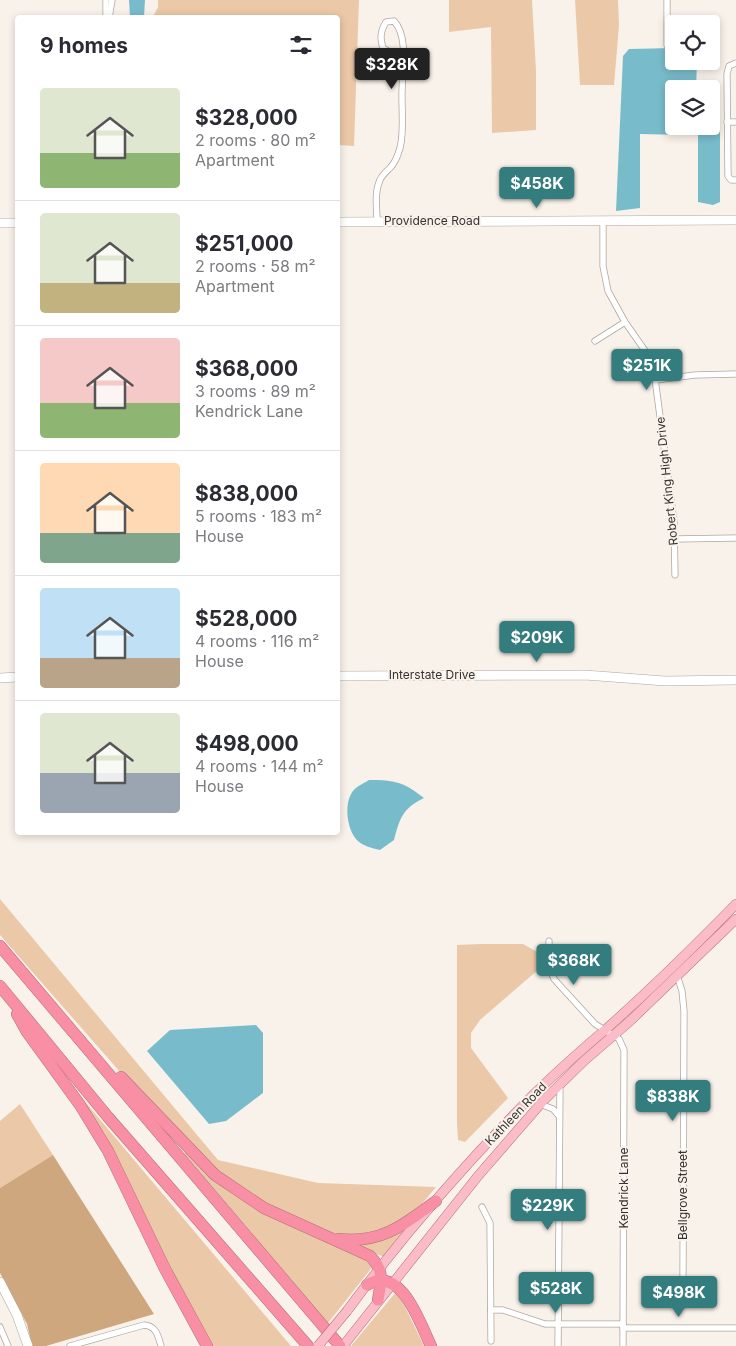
<!DOCTYPE html>
<html lang="en">
<head>
<meta charset="utf-8">
<style>
  body { margin:0; font-family:Inter,sans-serif; background:#f2f2f3; color:#2b2b33; height:100vh; display:flex; flex-direction:column; font-size:19px; white-space:nowrap }
  * { box-sizing:border-box; margin:0 }
  p { font-size:16px; color:#7c7c81 }
  .icon { flex:none; width:28px; height:28px; fill:none; stroke:currentColor; stroke-width:2; stroke-linecap:round; stroke-linejoin:round }
  .map { position:relative; flex:1; overflow:hidden }
  .side { position:absolute; left:15px; top:15px; width:325px; height:820px; display:flex; flex-direction:column; background:#fff; border-radius:5px; box-shadow:0 2px 8px #0003 }
  .side>* { flex:none }
  .tools { position:absolute; left:665px; top:15px; display:grid; gap:10px }
  .tools a { display:grid; place-items:center; width:55px; height:55px; border-radius:5px; background:#fff; box-shadow:0 2px 8px #0003; font-size:25px }
  .price { position:absolute; translate:-50% -42px; padding:0 11px; border-radius:5px; background:#347d7e; color:#fff; font-size:16px; line-height:32px; filter:drop-shadow(0 1px 2px #0008) }
  .price::after { content:''; position:absolute; left:50%; top:30px; width:15px; height:11px; margin-left:-8px; background:inherit; clip-path:polygon(0 0,100% 0,50% 100%) }
  .price.current { background:#222; color:#fff }
  ul { padding:0; list-style:none }
  li { display:flex; align-items:center; gap:15px; height:125px; padding:0 25px }
  li+li { border-top:1px solid #e1e1e2 }
  li span { display:grid; place-items:center; flex:none; width:140px; height:100px; border-radius:5px; color:#555 }
  li>.icon { margin-inline-start:auto }
  span .icon { width:60px; height:60px; fill:#fffc; stroke-width:1 }
  li b { font-size:21px }
  h2 { display:flex; justify-content:space-between; align-items:center; height:60px; padding:0 25px; font-size:21px }
  .map>svg:first-child { display:block }
  .green { fill:#ebc8a7 }
  .forest { fill:#cfa77f }
  .water { fill:#78bccb }
  .lines { fill:none; stroke-linecap:round; stroke-linejoin:round }
  .street-casing { stroke:#aea7a0; stroke-width:7 }
  .secondary-casing { stroke:#aea7a0; stroke-width:10 }
  .primary-casing { stroke:#b46e7b; stroke-width:10 }
  .highway-casing { stroke:#b46e7b; stroke-width:12 }
  .street { stroke:#fff; stroke-width:5.5 }
  .secondary { stroke:#fff; stroke-width:9 }
  .primary { stroke:#fbbcc8; stroke-width:9 }
  .highway { stroke:#f88fa4; stroke-width:11 }
  .primary-bridge-casing { stroke:#b46e7b; stroke-width:10; stroke-linecap:butt }
  .primary-bridge { stroke:#fbbcc8; stroke-width:9 }
  .labels { text-anchor:middle; stroke-width:4; stroke-linejoin:round; paint-order:stroke }
  .street-label { font-size:12px; fill:#35322f; stroke:#f9f2ea }
</style>
</head>
<body>
<div class="map">
<svg width="736" height="1346" viewBox="0 0 736 1346">
  <rect width="100%" height="100%" fill="#f9f2ea"/>
  <g class="green">
    <path d="M 158,0 L 359,0 L 354,146 L 338,145 L 338,18 L 153,17 L 158,7 Z"/>
    <path d="M 449,0 L 532,0 L 536,71 L 536,130 L 492,133 L 491,27 L 449,32 Z"/>
    <path d="M 575,0 L 618,0 L 619,25 L 614,85 L 580,85 Z"/>
    <path d="M 0,899 L 218,1160 L 318,1183 L 436,1187 L 416,1211 L 389,1231 L 342,1237 L 285,1215 L 223,1177 L 135,1089 L 0,935 Z"/>
    <path d="M 480,944 L 523,944 L 541,954 L 539,969 L 480,1020 L 471,1033 L 471,1048 L 508,1098 L 465,1142 L 458,1140 L 457,1123 L 457,945 Z"/>
    <path d="M 84,1102 L 86,1103 L 291,1346 L 211,1346 Z"/>
    <path d="M 20,1104 L 53,1155 L 0,1188 L 0,1121 Z"/>
    <path d="M 185,1152 L 208,1173 L 361,1257 L 373,1266 L 328,1323 L 184,1153 Z"/>
    <path d="M 402,1232 L 404,1232 L 384,1257 L 357,1246 L 356,1244 L 383,1240 Z"/>
    <path d="M 396,1292 L 404,1305 L 424,1346 L 351,1346 Z"/>
  </g>
  <path class="forest" d="M 53,1155 L 154,1314 L 46,1346 L 32,1346 L 27,1324 L 0,1273 L 0,1188 Z"/>
  <g class="water">
    <path d="M 129,0 L 145,0 L 144,17 L 130,17 Z"/>
    <path d="M 674,48 L 674,61 L 697,61 L 696,89 L 674,89 L 674,126 L 694,126 L 693,134 L 683,135 L 640,134 L 640,208 L 616,211 L 623,56 L 629,49 Z"/>
    <path d="M 711,118 L 720,119 L 720,202 L 713,205 L 698,202 L 698,126 L 711,126 Z"/>
    <path d="M 369,780 C 395,780 404,782 424,798 C 402,809 400,818 394,840 L 380,850 C 372,848 362,846 356,839 C 346,827 343,798 356,788 C 359,785 365,783 369,780 Z"/>
    <path d="M 256,1025 L 263,1033 L 263,1093 L 226,1121 L 209,1124 L 147,1051 L 170,1030 Z"/>
  </g>
  <g class="lines">
    <g class="street-casing">
      <g id="street">
        <path d="M 106,0 L 106,18"/>
        <path d="M 667,0 L 667,45"/>
        <path d="M 109,18 L 112,0"/>
        <path d="M 736,63 L 729,66 L 727,74 L 728,176 L 731,180 L 736,180"/>
        <path d="M 727,122 L 736,122"/>
        <path d="M 377,221 C 377,208 374,193 380,180 C 382,175 386,172 390,168 C 395,163 398,155 400,148 C 404,132 402,115 402,99 C 401,76 410,38 394,21 L 386,22 C 380,32 380,38 383,48 L 403,60"/>
        <path d="M 603,221 L 603,266 L 608,291 L 625,322 L 646,352 L 654,371 L 674,522 L 675,575"/>
        <path d="M 595,341 L 625,322"/>
        <path d="M 656,380 L 695,375 L 736,374"/>
        <path d="M 675,539 L 736,538"/>
        <path d="M 549,941 C 549,954 548,967 554,979 L 595,1024 L 619,1039 L 624,1050 L 623,1346"/>
        <path d="M 677,975 L 682,991 L 684,1011 L 683,1275"/>
        <path d="M 540,1104 L 553,1109 L 559,1116"/>
        <path d="M 482,1207 L 490,1223 L 491,1341"/>
        <path d="M 491,1310 L 503,1310 L 545,1324 L 623,1324"/>
        <path d="M 0,1327 L 8,1346"/>
        <path d="M 623,1328 L 736,1328"/>
        <path d="M 70,1346 L 144,1325 C 156,1326 158,1335 161,1346"/>
        <path d="M 558,1346 L 560,1084"/>
      </g>
    </g>
    <g class="secondary-casing">
      <g id="secondary">
        <path d="M 338,222 L 736,220"/>
        <path d="M 0,223 L 18,223"/>
        <path d="M 338,676 L 585,675 L 665,681 L 736,680"/>
        <path d="M 0,678 L 18,677"/>
        <path d="M 0,1282 L 17,1315 L 28,1346"/>
      </g>
    </g>
    <g class="primary-casing">
      <g id="primary">
        <path d="M 347,1311 C 403,1235 469,1160 535,1093 C 558,1071 581,1050 605,1030 C 650,990 694,947 736,904"/>
        <path d="M 343,1346 L 478,1176 L 544,1100 L 585,1060 L 629,1022 L 736,919"/>
      </g>
    </g>
    <g class="highway-casing">
      <g id="highway">
        <path d="M 0,946 L 340,1346"/>
        <path d="M 0,986 L 108,1117 L 308,1346"/>
        <path d="M 17,1014 L 27,1032 L 80,1105 L 108,1151 L 165,1269 L 207,1346"/>
        <path d="M 121,1077 L 215,1175 L 264,1208 L 370,1256 C 385,1271 381,1281 378,1300"/>
        <path d="M 339,1239 C 381,1244 404,1225 436,1201"/>
        <path d="M 367,1285 C 401,1264 420,1323 431,1346"/>
      </g>
    </g>
    <use href="#street" class="street"/>
    <use href="#secondary" class="secondary"/>
    <use href="#primary" class="primary"/>
    <use href="#highway" class="highway"/>
    <g class="primary-bridge-casing">
      <path id="primary-bridge" d="M 318,1346 L 347,1311"/>
    </g>
    <use href="#primary-bridge" class="primary-bridge"/>
  </g>
  <g class="labels">
    <g class="street-label">
      <text x="432" y="225">Providence Road</text>
      <text transform="translate(667 481) rotate(-96)" y="4">Robert King High Drive</text>
      <text x="432" y="679">Interstate Drive</text>
      <text transform="translate(516 1114) rotate(-46)" y="4">Kathleen Road</text>
      <text transform="translate(624 1188) rotate(-90)" y="4">Kendrick Lane</text>
      <text transform="translate(683 1195) rotate(-90)" y="4">Bellgrove Street</text>
    </g>
  </g>
</svg>
<div class="tools">
<a><svg class="icon" aria-label="locate" viewBox="0 0 24 24"><circle cx="12" cy="12" r="6"/><path d="M12 2v4M12 18v4M2 12h4M18 12h4"/></svg></a>
<a><svg class="icon" aria-label="layers" viewBox="0 0 24 24"><path d="M12 4l9 5-9 5-9-5zM3 14l9 5 9-5"/></svg></a>
</div>
<b class="price current" style="left:392px;top:90px">$328K</b>
<b class="price" style="left:537px;top:209px">$458K</b>
<b class="price" style="left:647px;top:391px">$251K</b>
<b class="price" style="left:537px;top:663px">$209K</b>
<b class="price" style="left:574px;top:986px">$368K</b>
<b class="price" style="left:673px;top:1122px">$838K</b>
<b class="price" style="left:548px;top:1231px">$229K</b>
<b class="price" style="left:556px;top:1314px">$528K</b>
<b class="price" style="left:679px;top:1318px">$498K</b>
<section class="side">
<h2>9 homes<svg class="icon" aria-label="filters" viewBox="0 0 24 24"><path d="M4 7h16M4 17h16"/><circle cx="9" cy="7" r="2"/><circle cx="15" cy="17" r="2"/></svg></h2>
<ul>
<li><span style="background:linear-gradient(#dfe7d0 65%,#8fb573 0)"><svg class="icon" aria-label="home" viewBox="0 0 24 24"><path d="M3 11l9-7 9 7M6 9v11h12V9"/></svg></span><div><b>$328,000</b><p>2 rooms · 80 m²</p><p>Apartment</p></div></li>
<li><span style="background:linear-gradient(#dfe7d0 70%,#c2b280 0)"><svg class="icon" aria-label="home" viewBox="0 0 24 24"><path d="M3 11l9-7 9 7M6 9v11h12V9"/></svg></span><div><b>$251,000</b><p>2 rooms · 58 m²</p><p>Apartment</p></div></li>
<li><span style="background:linear-gradient(#f6c9c9 65%,#8fb573 0)"><svg class="icon" aria-label="home" viewBox="0 0 24 24"><path d="M3 11l9-7 9 7M6 9v11h12V9"/></svg></span><div><b>$368,000</b><p>3 rooms · 89 m²</p><p>Kendrick Lane</p></div></li>
<li><span style="background:linear-gradient(#ffd9b3 70%,#7fa58c 0)"><svg class="icon" aria-label="home" viewBox="0 0 24 24"><path d="M3 11l9-7 9 7M6 9v11h12V9"/></svg></span><div><b>$838,000</b><p>5 rooms · 183 m²</p><p>House</p></div></li>
<li><span style="background:linear-gradient(#bfe0f5 70%,#b9a48a 0)"><svg class="icon" aria-label="home" viewBox="0 0 24 24"><path d="M3 11l9-7 9 7M6 9v11h12V9"/></svg></span><div><b>$528,000</b><p>4 rooms · 116 m²</p><p>House</p></div></li>
<li><span style="background:linear-gradient(#dfe7d0 60%,#9aa5b1 0)"><svg class="icon" aria-label="home" viewBox="0 0 24 24"><path d="M3 11l9-7 9 7M6 9v11h12V9"/></svg></span><div><b>$498,000</b><p>4 rooms · 144 m²</p><p>House</p></div></li>
</ul>
</section>
</div>
</body>
</html>
